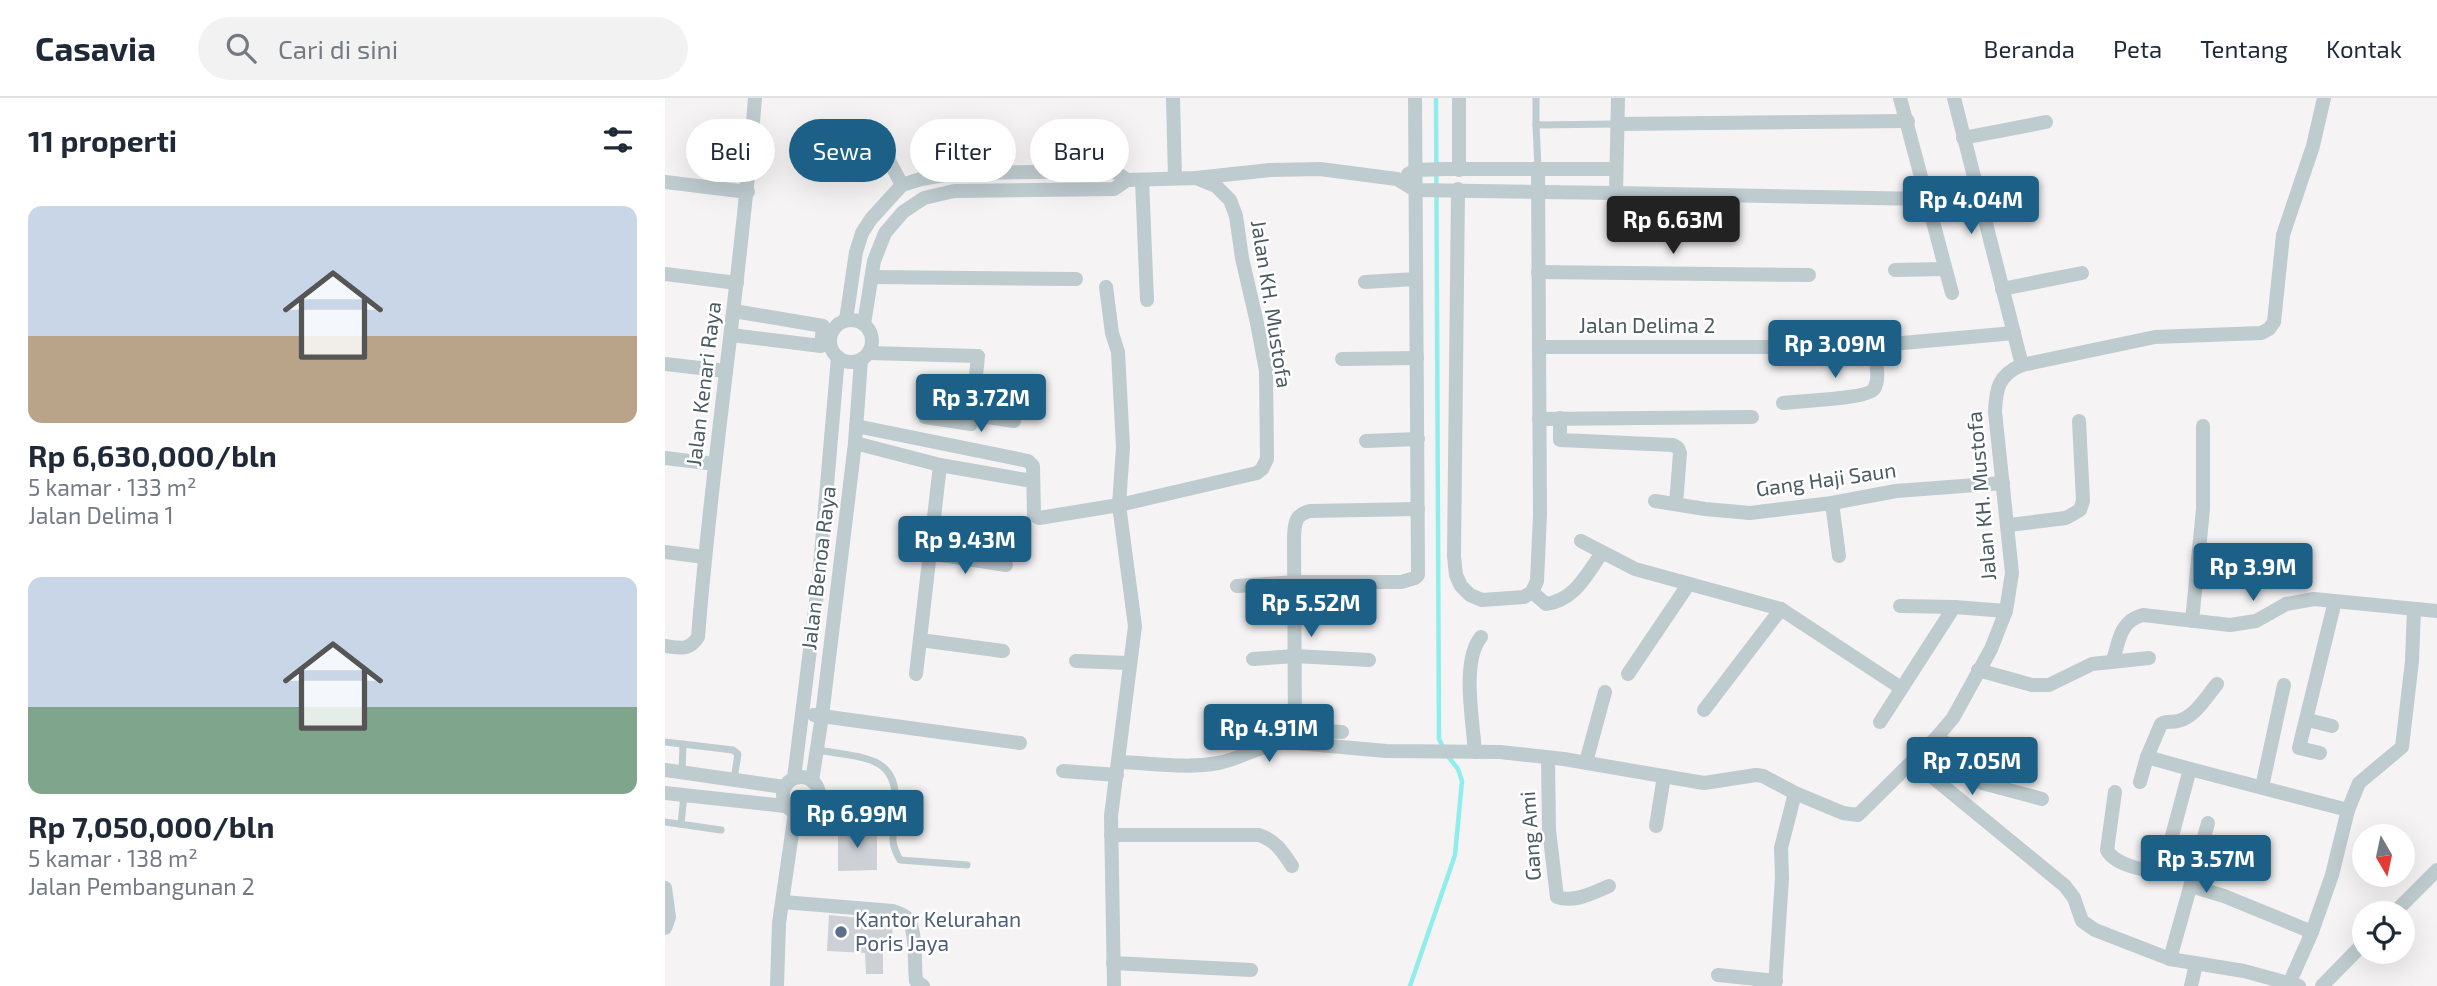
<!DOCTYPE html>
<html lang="id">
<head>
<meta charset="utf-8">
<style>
  body { margin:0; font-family:"Exo 2",sans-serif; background:#f2f2f3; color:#1f2937; height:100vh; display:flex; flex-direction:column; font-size:26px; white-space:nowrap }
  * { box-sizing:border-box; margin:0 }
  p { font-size:23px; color:#747a83 }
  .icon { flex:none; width:38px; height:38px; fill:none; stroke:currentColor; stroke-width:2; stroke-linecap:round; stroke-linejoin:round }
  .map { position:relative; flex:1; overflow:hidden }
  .sheet { display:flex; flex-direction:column; background:#fff; width:665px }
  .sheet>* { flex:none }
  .banner { position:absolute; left:21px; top:21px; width:665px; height:63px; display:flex; gap:14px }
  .needle { width:46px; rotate:171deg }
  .fabs { position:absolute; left:1687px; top:726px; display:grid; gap:14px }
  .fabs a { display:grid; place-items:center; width:63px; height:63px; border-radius:50%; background:#fff; box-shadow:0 7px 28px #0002; font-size:35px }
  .price { position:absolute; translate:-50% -60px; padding:0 16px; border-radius:7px; background:#1c6087; color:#fff; font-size:23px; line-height:46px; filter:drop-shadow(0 2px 4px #0008) }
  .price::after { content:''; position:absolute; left:50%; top:42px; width:21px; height:16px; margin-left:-10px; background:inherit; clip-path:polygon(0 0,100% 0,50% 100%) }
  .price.selected { background:#222; color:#fff }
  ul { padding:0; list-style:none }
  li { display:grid; align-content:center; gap:14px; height:371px; padding:0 28px }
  li span { display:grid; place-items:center; height:217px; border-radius:14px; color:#555 }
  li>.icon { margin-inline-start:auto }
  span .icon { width:126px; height:126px; fill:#fffc; stroke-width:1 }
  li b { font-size:30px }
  h2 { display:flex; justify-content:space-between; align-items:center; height:84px; padding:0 28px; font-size:30px }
  .tag { padding:0 24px; border-radius:32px; background:#fff; box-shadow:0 7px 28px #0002; font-size:24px; line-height:63px }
  .tag.selected { background:#1c6087; color:#fff }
  header { display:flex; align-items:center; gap:42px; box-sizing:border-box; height:98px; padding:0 35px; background:#fff; border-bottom:2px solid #e0e1e3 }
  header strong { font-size:33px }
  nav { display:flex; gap:38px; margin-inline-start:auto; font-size:24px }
  .search { width:490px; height:63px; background:#f2f2f3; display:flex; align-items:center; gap:18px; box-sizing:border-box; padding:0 24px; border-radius:38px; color:#747a83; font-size:26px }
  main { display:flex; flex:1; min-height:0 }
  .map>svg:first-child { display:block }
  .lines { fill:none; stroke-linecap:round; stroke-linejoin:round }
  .stream { stroke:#8feeec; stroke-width:4.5 }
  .building { fill:#cdd1d5 }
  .lane { stroke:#becbcf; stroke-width:7 }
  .street { stroke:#becbcf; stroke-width:14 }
  .service-dot { fill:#5c6f8a; stroke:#fff; stroke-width:2.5 }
  .labels { text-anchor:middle; stroke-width:5; stroke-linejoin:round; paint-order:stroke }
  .street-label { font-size:21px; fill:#4a5b61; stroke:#fff }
  .service-label { font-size:21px; fill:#4e5e75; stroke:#fff; text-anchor:start }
</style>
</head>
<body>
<header>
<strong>Casavia</strong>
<div class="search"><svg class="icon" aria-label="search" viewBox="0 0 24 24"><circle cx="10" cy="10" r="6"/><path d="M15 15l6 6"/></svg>Cari di sini</div>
<nav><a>Beranda</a><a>Peta</a><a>Tentang</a><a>Kontak</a></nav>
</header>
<main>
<section class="sheet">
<h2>11 properti<svg class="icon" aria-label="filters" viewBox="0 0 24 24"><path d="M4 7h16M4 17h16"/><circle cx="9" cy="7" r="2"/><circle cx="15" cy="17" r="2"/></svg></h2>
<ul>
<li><span style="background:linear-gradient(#c9d6e8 60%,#b9a48a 0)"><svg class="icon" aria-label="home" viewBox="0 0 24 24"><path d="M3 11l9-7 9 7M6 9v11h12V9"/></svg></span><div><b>Rp 6,630,000/bln</b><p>5 kamar · 133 m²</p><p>Jalan Delima 1</p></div></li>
<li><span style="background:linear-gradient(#c9d6e8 60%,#7fa58c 0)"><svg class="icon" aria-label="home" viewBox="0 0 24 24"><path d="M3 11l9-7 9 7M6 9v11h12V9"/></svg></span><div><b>Rp 7,050,000/bln</b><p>5 kamar · 138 m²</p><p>Jalan Pembangunan 2</p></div></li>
</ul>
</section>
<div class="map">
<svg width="1772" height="888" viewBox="0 0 1772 888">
  <rect width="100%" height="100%" fill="#f5f3f3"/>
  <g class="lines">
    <g class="stream">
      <path d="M 771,0 L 774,641 L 778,649"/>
      <path d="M 745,888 L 790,757 L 797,683 L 793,671 L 782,657"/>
    </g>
  </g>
  <g class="building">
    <path d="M 212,732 L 212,772 L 173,773 L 173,733 Z"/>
    <path d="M 164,817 L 227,823 L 228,847 L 218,847 L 218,876 L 201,876 L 200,855 L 162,853 Z"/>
  </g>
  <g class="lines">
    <g class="lane">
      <path d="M 871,0 L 871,27 L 952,26"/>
      <path d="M 871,27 L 873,71"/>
      <path d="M 0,644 L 68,652 L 73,656 L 69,681"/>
      <path d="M 152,652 C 204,661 237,656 230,721 C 228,741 225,744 235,762 L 302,767"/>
      <path d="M 17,674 L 18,646"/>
      <path d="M 0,724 L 56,732"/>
      <path d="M 16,726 L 19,697"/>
    </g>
    <g class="street">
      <path d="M 508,0 L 510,80"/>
      <path d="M 953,0 L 951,95 L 1261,101"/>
      <path d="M 1235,0 L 1287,195"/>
      <path d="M 1289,0 L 1357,267"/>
      <path d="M 953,26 L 1243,23"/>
      <path d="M 1298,40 L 1381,24"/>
      <path d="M 152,60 L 210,53 L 221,57 L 237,87"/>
      <path d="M 794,72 L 794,0"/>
      <path d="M 743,76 L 750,72 L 780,71 L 951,71"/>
      <path d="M 462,82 L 531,80 L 605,72 L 655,71 L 732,81 L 750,92 L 951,95"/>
      <path d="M 477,82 L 482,202"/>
      <path d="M 0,84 L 83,94"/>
      <path d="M 793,91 L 789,458 L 791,477 L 796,488 L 805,497 L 817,502 L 859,499 L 867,494 L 872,483 L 875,417 L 873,71"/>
      <path d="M 1230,172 L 1280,171"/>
      <path d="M 873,174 L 1144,177"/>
      <path d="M 0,176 L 72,185"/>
      <path d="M 207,179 L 411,181"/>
      <path d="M 700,184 L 751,181"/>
      <path d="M 441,189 L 447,235 L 453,254 L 458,349 L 454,407 L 470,528 L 446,718 L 449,888"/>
      <path d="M 1337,191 L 1417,175"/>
      <path d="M 181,222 L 191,154 L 197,135 L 206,121 L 237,87 L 256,81 L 291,75 L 449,73 L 462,82"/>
      <circle cx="186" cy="243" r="21"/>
      <path d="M 199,226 L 209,163 L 220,135 L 238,114 L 259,100 L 289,93 L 449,91 L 462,82"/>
      <path d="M 66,237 L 156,248 L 158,228 L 69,213"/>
      <path d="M 874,249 L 1133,249"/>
      <path d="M 1171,251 L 1349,235"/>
      <path d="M 204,255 L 313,258 L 306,326 L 260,319"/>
      <path d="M 677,261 L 752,260"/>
      <path d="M 0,266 L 61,273"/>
      <path d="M 1118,305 C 1133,303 1202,301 1209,291 C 1216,280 1210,260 1208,248"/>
      <path d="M 308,317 L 349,323"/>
      <path d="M 895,320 L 895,342 L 1008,347 L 1013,350 L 1015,355 L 1011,406"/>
      <path d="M 874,321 L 1087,319"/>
      <path d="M 191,328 L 363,363 L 368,368 L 369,417 L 374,420 L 454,407 L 592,375 L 597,371 L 602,361 L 601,273 L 592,225 L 577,160 L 571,118 L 565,102 L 551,88 L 531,80"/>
      <path d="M 701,343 L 753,341"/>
      <path d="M 190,345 L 275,367 L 251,576"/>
      <path d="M 0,360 L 50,366"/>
      <path d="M 275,367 L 361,382"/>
      <path d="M 990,403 L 1040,411 L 1085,415 L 1167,405 L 1231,393 L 1338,385"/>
      <path d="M 1167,405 L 1174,458"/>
      <path d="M 1344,427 L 1401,420 L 1415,412 L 1418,403 L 1414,323"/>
      <path d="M 916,443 L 970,471 L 1116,511 L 1236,590"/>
      <path d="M 0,454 L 39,459"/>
      <path d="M 264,455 L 341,467"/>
      <path d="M 572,488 L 630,484 L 736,484 L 750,480 L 753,477 L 750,0"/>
      <path d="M 867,494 L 881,506 C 910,502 921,477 937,455"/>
      <path d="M 1235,508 L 1289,509"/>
      <path d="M 1527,523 L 1538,411 L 1538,328"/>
      <path d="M 255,542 L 338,553"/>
      <path d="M 0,548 C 15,550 24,553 33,539 C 47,359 76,180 90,0"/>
      <path d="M 588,561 L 630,558 L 704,562"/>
      <path d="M 411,563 L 463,565"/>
      <path d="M 1448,563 C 1454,542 1455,523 1478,517 L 1565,527 L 1591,523 L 1621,506 L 1649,501 L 1772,513"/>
      <path d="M 1313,572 L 1367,587 L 1384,587 L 1427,566 L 1484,560"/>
      <path d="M 963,576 L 1023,487"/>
      <path d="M 1039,612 L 1116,511"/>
      <path d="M 149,617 L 355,645"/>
      <path d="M 1643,622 L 1667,628"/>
      <path d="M 1215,624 L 1289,509 L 1341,513"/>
      <path d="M 630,631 L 677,634"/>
      <path d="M 1271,640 L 1316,662 L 1315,682 L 1317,685 L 1377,701"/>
      <path d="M 630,644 L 629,438 C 630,424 630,417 645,413 L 753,411"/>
      <path d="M 810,654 C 808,623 796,563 816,539"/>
      <path d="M 1655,655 L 1634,650 L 1670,503"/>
      <path d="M 1482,659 L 1525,671"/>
      <path d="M 883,660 L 884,732 L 892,799 C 909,805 928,795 944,788"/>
      <path d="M 1248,663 L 1400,788 L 1409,800 L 1417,823 L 1430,832 L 1505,861 L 1579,873 L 1634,888"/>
      <path d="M 454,664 C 486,665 521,671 553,665 C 576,661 596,646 621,644 L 721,653 L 835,654 L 899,661 L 1039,685 L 1091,677 L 1098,678 L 1130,695 L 1178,715 L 1193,717 L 1271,640 L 1288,620 L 1326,551 L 1341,513 L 1347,475 L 1330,314 C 1331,291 1333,277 1357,267 L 1490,239 L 1596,235 L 1604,231 L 1609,224 L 1618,137 L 1648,48 L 1659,0"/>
      <path d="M 921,664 L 940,594"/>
      <path d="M 0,672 L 119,689"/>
      <path d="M 398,673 L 452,677"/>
      <circle cx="136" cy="697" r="18"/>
      <path d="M 129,680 L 154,480 L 173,259"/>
      <path d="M 147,683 L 157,618 L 190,345 L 196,262"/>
      <path d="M 1475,684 L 1482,659 L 1496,626 C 1503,622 1507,625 1513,623 C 1530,619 1542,598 1552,586"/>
      <path d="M 1597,689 L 1619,587"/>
      <path d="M 1450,694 L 1442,752 C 1448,765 1475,772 1489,773 L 1495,772 L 1500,764 L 1525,671 L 1683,712"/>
      <path d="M 0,695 L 120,708"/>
      <path d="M 991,728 L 999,678"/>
      <path d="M 446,737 L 594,737 C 611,743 617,753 627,768"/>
      <path d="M 1526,788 L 1559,798 L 1647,834"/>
      <path d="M 0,790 L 4,819 L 0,830"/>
      <path d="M 118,804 L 228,813 C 233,815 240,817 243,821 C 252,835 249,866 251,883 L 258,888"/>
      <path d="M 1728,816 L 1772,772"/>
      <path d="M 1505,861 L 1543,725"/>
      <path d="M 448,865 L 586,872"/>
      <path d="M 1053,877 L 1111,883"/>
      <path d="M 1624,886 L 1647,834 L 1667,777 L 1683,712 L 1694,685 L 1737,649 L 1747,563 L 1749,511"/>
      <path d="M 112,888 L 114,825 L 130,715"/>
      <path d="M 1110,888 L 1117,780 L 1116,750 L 1130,695"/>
      <path d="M 1526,888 L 1531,866"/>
      <path d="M 1657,888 L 1699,845"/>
    </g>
  </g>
  <circle class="service-dot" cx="176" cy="834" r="7"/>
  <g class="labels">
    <g class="street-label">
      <text transform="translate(606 206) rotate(81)" y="7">Jalan KH. Mustofa</text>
      <text x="982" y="235">Jalan Delima 2</text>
      <text transform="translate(39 286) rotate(-83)" y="7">Jalan Kenari Raya</text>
      <text transform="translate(1161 382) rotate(-8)" y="7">Gang Haji Saun</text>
      <text transform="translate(1317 398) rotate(-95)" y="7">Jalan KH. Mustofa</text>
      <text transform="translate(154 470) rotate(-83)" y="7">Jalan Benoa Raya</text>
      <text transform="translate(866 738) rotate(-94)" y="7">Gang Ami</text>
    </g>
    <g class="service-label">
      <text x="190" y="829">Kantor Kelurahan<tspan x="190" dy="24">Poris Jaya</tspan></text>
    </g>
  </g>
</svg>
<div class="fabs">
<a><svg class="needle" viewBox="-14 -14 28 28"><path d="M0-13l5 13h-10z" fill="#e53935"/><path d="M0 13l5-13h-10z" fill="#747a83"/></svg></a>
<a><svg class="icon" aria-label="locate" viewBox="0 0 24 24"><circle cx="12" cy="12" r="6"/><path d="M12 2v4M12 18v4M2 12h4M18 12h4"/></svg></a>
</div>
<b class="price" style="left:1306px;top:138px">Rp 4.04M</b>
<b class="price selected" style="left:1008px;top:158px">Rp 6.63M</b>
<b class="price" style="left:1170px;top:282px">Rp 3.09M</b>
<b class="price" style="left:316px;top:336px">Rp 3.72M</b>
<b class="price" style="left:300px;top:478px">Rp 9.43M</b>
<b class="price" style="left:1588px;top:505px">Rp 3.9M</b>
<b class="price" style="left:646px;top:541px">Rp 5.52M</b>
<b class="price" style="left:604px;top:666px">Rp 4.91M</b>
<b class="price" style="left:1307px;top:699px">Rp 7.05M</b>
<b class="price" style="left:192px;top:752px">Rp 6.99M</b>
<b class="price" style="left:1541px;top:797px">Rp 3.57M</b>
<div class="banner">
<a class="tag">Beli</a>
<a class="tag selected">Sewa</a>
<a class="tag">Filter</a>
<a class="tag">Baru</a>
</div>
</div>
</main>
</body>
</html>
